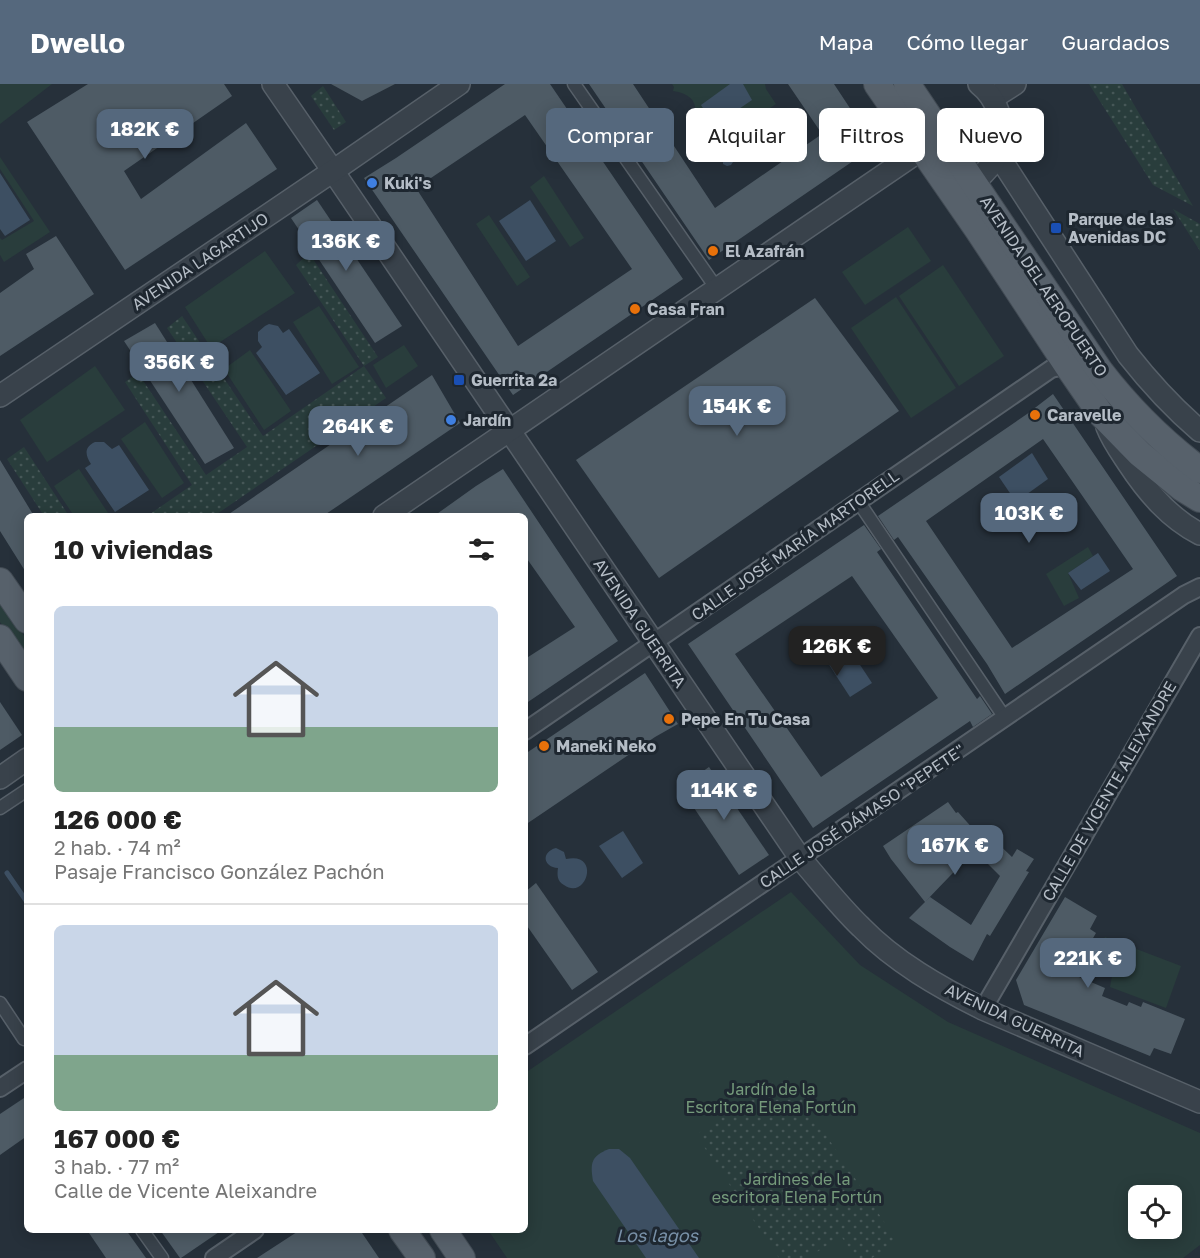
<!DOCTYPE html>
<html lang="es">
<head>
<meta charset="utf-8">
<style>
  body { margin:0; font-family:"Golos Text",sans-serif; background:#f6f6f6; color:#222; height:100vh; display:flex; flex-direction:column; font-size:22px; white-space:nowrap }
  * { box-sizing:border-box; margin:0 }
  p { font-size:20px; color:#767676 }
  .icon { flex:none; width:33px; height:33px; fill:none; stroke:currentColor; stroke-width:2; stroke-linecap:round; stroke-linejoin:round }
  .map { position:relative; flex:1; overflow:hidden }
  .side { position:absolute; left:24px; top:429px; width:504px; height:720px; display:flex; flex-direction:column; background:#fff; border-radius:9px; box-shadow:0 3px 15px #0003 }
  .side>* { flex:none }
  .banner { position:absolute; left:546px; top:24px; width:564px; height:54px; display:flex; gap:12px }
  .fabs { position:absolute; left:1128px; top:1101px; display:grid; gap:12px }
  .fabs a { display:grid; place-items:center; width:54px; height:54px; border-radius:9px; background:#fff; box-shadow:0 3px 15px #0003; font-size:30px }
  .price { position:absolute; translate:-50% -51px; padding:0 14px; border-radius:12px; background:#55687d; color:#fff; font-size:20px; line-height:39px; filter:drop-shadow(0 2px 3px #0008) }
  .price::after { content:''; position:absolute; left:50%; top:36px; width:18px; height:14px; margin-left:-9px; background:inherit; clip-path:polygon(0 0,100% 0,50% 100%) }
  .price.current { background:#222; color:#fff }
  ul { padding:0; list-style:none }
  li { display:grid; align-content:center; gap:12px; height:318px; padding:0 30px }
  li+li { border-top:2px solid #e0e0e0 }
  li span { display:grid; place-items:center; height:186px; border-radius:9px; color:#555 }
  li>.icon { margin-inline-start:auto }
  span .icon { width:108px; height:108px; fill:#fffc; stroke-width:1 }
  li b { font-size:26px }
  h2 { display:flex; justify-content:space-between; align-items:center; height:72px; padding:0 30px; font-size:26px }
  .chip { padding:0 21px; border-radius:9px; background:#fff; box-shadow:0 3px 15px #0003; font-size:21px; line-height:54px }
  .chip.current { background:#55687d; color:#fff }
  header { display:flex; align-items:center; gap:36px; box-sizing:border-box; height:84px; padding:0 30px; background:#55687d; color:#fff }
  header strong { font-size:28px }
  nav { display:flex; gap:33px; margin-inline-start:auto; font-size:21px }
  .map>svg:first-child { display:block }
  .green { fill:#293d3c; fill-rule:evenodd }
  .garden { fill:url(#garden-dots) }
  .water { fill:#3d4f62 }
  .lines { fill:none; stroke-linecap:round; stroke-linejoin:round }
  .stream { stroke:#3d4f62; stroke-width:5 }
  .building { fill:#4e5b65; fill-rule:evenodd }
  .pedestrian-casing { stroke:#576069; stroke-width:15 }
  .minor-casing { stroke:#576069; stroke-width:20 }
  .tertiary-casing { stroke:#576069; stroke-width:24 }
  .primary-casing { stroke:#424b54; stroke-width:28 }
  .pedestrian { stroke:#39424b; stroke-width:12 }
  .minor { stroke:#39424b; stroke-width:16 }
  .tertiary { stroke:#39424b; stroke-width:21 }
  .primary { stroke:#57616b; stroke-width:26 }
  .shop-dot { fill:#3f7fe0; stroke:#1e2730; stroke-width:2 }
  .transit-dot { fill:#1a4fb4; stroke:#1e2730; stroke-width:2 }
  .food-dot { fill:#e8710a; stroke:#1e2730; stroke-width:2 }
  .labels { text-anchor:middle; stroke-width:6; stroke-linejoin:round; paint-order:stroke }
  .poi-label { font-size:16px; font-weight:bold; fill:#b5bdc6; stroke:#1e2730; text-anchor:start }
  .street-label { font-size:16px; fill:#b5bdc6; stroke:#1e2730 }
  .park-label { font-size:16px; fill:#759a7b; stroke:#1e2730 }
  .water-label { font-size:18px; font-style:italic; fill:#7890a7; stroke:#1e2730 }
</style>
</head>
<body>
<header>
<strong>Dwello</strong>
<nav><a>Mapa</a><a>Cómo llegar</a><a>Guardados</a></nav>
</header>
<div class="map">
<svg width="1200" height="1174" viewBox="0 0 1200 1174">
  <defs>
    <pattern id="garden-dots" width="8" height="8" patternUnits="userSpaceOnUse" patternTransform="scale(1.5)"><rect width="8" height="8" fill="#293d3c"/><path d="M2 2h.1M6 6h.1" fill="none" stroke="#465757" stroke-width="1.8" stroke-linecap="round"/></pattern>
  </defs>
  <rect width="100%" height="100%" fill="#26303a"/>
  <g class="green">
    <path d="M 0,0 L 52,0 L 0,40 Z"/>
    <path d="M 672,0 L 765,0 L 766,5 L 776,20 L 714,62 L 701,44 L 698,43 L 694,39 C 699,20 693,10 673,7 L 674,3 Z"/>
    <path d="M 0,73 L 50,148 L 4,178 L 0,171 L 0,154 L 2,156 L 34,137 L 0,85 Z"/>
    <path d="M 544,92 L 584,154 L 570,163 L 530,103 Z"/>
    <path d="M 489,131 L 530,193 L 517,202 L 476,140 Z"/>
    <path d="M 908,143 L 931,177 L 865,221 L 842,188 Z"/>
    <path d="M 265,167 L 295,209 L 211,264 L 185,223 Z"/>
    <path d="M 943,181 L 1004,272 L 959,302 L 899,212 Z"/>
    <path d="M 896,213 L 956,304 L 911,334 L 851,244 Z"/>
    <path d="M 319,222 L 359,283 L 332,300 L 293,238 Z"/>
    <path d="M 404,261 L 418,282 L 386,304 L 373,281 Z"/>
    <path d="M 250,266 L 291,327 L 264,346 L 224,285 Z"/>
    <path d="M 95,282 L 125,326 L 47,378 L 20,336 Z"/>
    <path d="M 145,338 L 184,399 L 162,414 L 121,355 Z"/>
    <path d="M 79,385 L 110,432 L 74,432 L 54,402 Z"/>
    <path d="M 1088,463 L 1093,472 L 1068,489 L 1079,514 L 1064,522 L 1046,490 Z"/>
    <path d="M 0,516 L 27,556 L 27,577 L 0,538 Z"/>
    <path d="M 791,808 L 860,881 L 948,938 L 1200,1049 L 1200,1161 L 1183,1174 L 507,1174 L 488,1146 L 525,1146 L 525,989 ZM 1138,1112 L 1172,1112 L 1172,1144 L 1138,1144 Z"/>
    <path d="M 1105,853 L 1181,882 L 1166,924 L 1110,903 L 1114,881 L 1095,869 Z"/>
  </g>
  <g class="garden">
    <path d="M 1089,0 L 1122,0 L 1193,122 L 1153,101 Z"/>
    <path d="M 323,2 L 346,38 L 334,46 L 311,12 Z"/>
    <path d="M 1173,125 L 1200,140 L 1200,167 Z"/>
    <path d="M 309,169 L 378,273 L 364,282 L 386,314 L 214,432 L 147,432 L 192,401 L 125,298 L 138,289 L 206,391 L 247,363 L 167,244 L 182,232 L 263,352 L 364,282 L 296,181 Z"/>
    <path d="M 24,363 L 69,432 L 44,432 L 7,375 Z"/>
    <path d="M 785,990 L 897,1157 L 872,1174 L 856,1174 L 841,1152 L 808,1174 L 779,1174 L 696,1051 Z"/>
  </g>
  <g class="water">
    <path d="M 730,0 L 743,0 L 752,16 L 714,42 L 701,21 Z"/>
    <path d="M 781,34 L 785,34 L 788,36 L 789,39 L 787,42 L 781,43 L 770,52 L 769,51 L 762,57 L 764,59 L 760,64 L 754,66 L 753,64 L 745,67 L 746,69 L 740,73 L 739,72 L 732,76 L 733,78 L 731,81 L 727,82 L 723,80 L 723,76 L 725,73 L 730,73 L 736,69 L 736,67 L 749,61 L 749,59 L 748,56 L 750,55 L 751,51 L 757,50 L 761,52 L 767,48 L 766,47 L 779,39 Z"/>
    <path d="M 0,89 L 30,136 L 5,152 L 0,145 Z"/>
    <path d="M 530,116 L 556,157 L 526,177 L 499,137 Z"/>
    <path d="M 269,240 L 278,242 L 283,249 L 289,245 L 320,289 L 286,311 L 256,269 L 262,263 L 258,257 L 258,248 L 265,242 Z"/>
    <path d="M 95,358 L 104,358 L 112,365 L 119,361 L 149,406 L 115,428 L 85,384 L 91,380 C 85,371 84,363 95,358 Z"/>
    <path d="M 1032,369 L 1048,395 L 1016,418 L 999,393 Z"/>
    <path d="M 1098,469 L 1110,487 L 1081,506 L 1068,489 Z"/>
    <path d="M 843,555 L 872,599 L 850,613 L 822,570 Z"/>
    <path d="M 623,747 L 643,779 L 622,794 L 599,762 Z"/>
    <path d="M 556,764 L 564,768 L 566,775 C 601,767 587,817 564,801 C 557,797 557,791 558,784 C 543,783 541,768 556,764 Z"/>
    <path d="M 609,1065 L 619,1065 L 630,1074 L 699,1174 L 646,1174 L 593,1097 C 590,1079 591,1072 609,1065 Z"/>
  </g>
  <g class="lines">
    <path class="stream" d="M 7,789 L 27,818"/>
  </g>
  <g class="building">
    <path d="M 88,0 L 224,0 L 232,12 L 124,87 L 141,115 L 246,39 L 277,85 L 125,186 L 27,38 Z"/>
    <path d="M 331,0 L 395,0 L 362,17 Z"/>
    <path d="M 505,0 L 550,0 L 683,195 L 513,311 L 364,94 L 396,74 ZM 525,31 L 632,185 L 518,262 L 416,104 Z"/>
    <path d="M 589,0 L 633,0 L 715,124 L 822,50 L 788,0 L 834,0 L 875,62 L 709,176 Z"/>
    <path d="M 317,116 L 402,242 L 375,259 L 291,134 Z"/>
    <path d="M 56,152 L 94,210 L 0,272 L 0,209 L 34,185 L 26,170 Z"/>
    <path d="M 815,214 L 899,327 L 659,494 L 576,376 Z"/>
    <path d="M 155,239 L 234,364 L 205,380 L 124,257 Z"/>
    <path d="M 432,291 L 460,339 L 323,432 L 226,432 Z"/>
    <path d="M 1053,310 L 1177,492 L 1005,610 L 987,580 L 898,453 L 894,456 L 878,432 L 1027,330 ZM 1043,355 L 1133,485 L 1012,564 L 926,437 Z"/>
    <path d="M 0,376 L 34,432 L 27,432 L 27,490 L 0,447 Z"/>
    <path d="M 503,385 L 618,557 L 525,620 L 525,575 L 575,543 L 525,472 L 525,432 L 434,432 L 476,402 Z"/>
    <path d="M 864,441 L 881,465 L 877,468 L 977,615 L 980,612 L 992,630 L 973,643 L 970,637 L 813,744 L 688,560 ZM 852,492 L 938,614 L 821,693 L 735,570 Z"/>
    <path d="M 645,589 L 678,640 L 655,653 L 525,741 L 525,670 Z"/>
    <path d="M 0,618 L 22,651 L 0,666 Z"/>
    <path d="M 709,683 L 769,771 L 739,791 L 680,703 Z"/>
    <path d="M 948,718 L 956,729 L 958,728 L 984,757 L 989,751 L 1012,773 L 1017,765 L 1034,775 L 1026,787 L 1029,788 L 990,852 L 987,850 L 973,877 L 950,863 L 909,834 L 930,813 L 971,841 L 1000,792 L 981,773 L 980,774 L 973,768 L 925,818 L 891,775 L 883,762 Z"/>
    <path d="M 536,799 L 598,888 L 572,906 L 525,839 L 525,808 Z"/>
    <path d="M 1065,813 L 1097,832 L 1090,845 L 1096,849 L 1072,890 L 1105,904 L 1102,912 L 1127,922 L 1129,918 L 1141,923 L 1143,918 L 1185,935 L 1171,970 L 1154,964 L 1150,972 L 1024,921 L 1016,896 Z"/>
    <path d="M 27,1012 L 27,1052 L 0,1071 L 0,1030 Z"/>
    <path d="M 87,1146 L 126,1146 L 146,1174 L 106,1174 Z"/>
    <path d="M 160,1146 L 222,1146 L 181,1174 L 180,1174 Z"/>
    <path d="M 300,1146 L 360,1146 L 379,1174 L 257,1174 Z"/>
  </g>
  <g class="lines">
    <g class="pedestrian-casing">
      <g id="pedestrian">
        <path d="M 574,0 L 717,205"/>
        <path d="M 858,417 L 1005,634"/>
        <path d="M 0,724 L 27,706"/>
        <path d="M 0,919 L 24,955 L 27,952"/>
        <path d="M 142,1146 L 162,1174"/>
      </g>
    </g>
    <g class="minor-casing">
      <g id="minor">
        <path d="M 525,647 L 1051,285 L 1067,281"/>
        <path d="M 983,925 L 1200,552"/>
        <path d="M 525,962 L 1184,511 L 1200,503"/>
        <path d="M 0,1004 L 27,986"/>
        <path d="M 214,1174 L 255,1146"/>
      </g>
    </g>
    <g class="tertiary-casing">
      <g id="tertiary">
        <path d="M 273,0 L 333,87 L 800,774 C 820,797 839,822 861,843 C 895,878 939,903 983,925 L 1200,1018"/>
        <path d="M 993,14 L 1015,0"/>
        <path d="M 998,71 L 1128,271 C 1150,299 1173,324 1200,347"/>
        <path d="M 974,98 C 997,79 1011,58 998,27 C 994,16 988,7 979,0"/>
        <path d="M 0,312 L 333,87 L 459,0"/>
        <path d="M 1107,343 C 1112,356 1120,367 1128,379 C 1147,408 1169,434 1200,450"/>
        <path d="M 384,432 L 922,65"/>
        <path d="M 0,694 L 27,675"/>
      </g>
    </g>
    <g class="primary-casing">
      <g id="primary">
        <path d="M 877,0 L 978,146 L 1067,281 L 1100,329 L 1140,370 L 1182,404 L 1200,415"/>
        <path d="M 907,0 L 1100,287 C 1130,326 1160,356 1200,386"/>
        <path d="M 0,497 L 27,536"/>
        <path d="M 0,554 L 27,594"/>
        <path d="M 402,1146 L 422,1174"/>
        <path d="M 443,1146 L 462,1174"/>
      </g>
    </g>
    <use href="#pedestrian" class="pedestrian"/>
    <use href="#minor" class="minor"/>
    <use href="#tertiary" class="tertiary"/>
    <use href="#primary" class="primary"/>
  </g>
  <g class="shop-dot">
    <circle cx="372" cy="99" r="6"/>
    <circle cx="451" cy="336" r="6"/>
  </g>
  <g class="transit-dot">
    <rect x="1050" y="138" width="12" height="12" rx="3"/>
    <rect x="453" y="290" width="12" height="12" rx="3"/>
  </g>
  <g class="food-dot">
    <circle cx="713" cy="167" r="6"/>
    <circle cx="635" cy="225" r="6"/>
    <circle cx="1035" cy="331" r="6"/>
    <circle cx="669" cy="635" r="6"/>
    <circle cx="544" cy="662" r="6"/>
  </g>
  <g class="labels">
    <g class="poi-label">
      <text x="384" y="105">Kuki's</text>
      <text x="1068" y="141">Parque de las<tspan x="1068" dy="18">Avenidas DC</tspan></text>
      <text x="725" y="173">El Azafrán</text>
      <text x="647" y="231">Casa Fran</text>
      <text x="471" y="302">Guerrita 2ª</text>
      <text x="1047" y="337">Caravelle</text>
      <text x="463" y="342">Jardín</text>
      <text x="681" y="641">Pepe En Tu Casa</text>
      <text x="556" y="668">Maneki Neko</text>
    </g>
    <g class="street-label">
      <text transform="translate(200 177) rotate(-34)" y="6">AVENIDA LAGARTIJO</text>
      <text transform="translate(1044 202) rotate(56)" y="6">AVENIDA DEL AEROPUERTO</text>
      <text transform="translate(795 461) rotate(-35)" y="6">CALLE JOSÉ MARÍA MARTORELL</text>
      <text transform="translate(640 539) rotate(56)" y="6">AVENIDA GUERRITA</text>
      <text transform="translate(1109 707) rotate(-60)" y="6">CALLE DE VICENTE ALEIXANDRE</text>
      <text transform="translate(862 732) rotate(-34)" y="6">CALLE JOSÉ DÁMASO "PEPETE"</text>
      <text transform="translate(1015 936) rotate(25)" y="6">AVENIDA GUERRITA</text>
    </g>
    <g class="park-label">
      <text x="771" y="1011">Jardín de la<tspan x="771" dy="18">Escritora Elena Fortún</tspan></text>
      <text x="797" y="1101">Jardines de la<tspan x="797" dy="18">escritora Elena Fortún</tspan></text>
    </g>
    <g class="water-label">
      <text x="657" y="1158">Los lagos</text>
    </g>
  </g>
</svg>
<div class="fabs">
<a><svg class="icon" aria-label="locate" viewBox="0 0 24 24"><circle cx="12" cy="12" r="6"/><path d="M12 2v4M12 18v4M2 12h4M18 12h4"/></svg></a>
</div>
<b class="price" style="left:145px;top:76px">182K €</b>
<b class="price" style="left:346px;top:188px">136K €</b>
<b class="price" style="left:179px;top:309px">356K €</b>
<b class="price" style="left:737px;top:353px">154K €</b>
<b class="price" style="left:358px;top:373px">264K €</b>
<b class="price" style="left:1029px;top:460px">103K €</b>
<b class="price current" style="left:837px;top:593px">126K €</b>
<b class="price" style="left:724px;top:737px">114K €</b>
<b class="price" style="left:955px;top:792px">167K €</b>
<b class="price" style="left:1088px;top:905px">221K €</b>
<div class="banner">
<a class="chip current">Comprar</a>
<a class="chip">Alquilar</a>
<a class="chip">Filtros</a>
<a class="chip">Nuevo</a>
</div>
<section class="side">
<h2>10 viviendas<svg class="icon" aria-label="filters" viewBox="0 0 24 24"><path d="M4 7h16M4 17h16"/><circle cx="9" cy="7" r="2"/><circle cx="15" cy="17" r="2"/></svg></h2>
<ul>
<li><span style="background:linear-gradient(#c9d6e8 65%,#7fa58c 0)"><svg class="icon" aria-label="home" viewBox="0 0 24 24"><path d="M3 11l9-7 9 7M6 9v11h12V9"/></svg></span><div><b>126 000 €</b><p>2 hab. · 74 m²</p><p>Pasaje Francisco González Pachón</p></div></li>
<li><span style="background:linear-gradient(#c9d6e8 70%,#7fa58c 0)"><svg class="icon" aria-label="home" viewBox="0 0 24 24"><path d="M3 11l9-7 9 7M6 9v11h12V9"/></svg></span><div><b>167 000 €</b><p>3 hab. · 77 m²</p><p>Calle de Vicente Aleixandre</p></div></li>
</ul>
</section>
</div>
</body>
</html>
